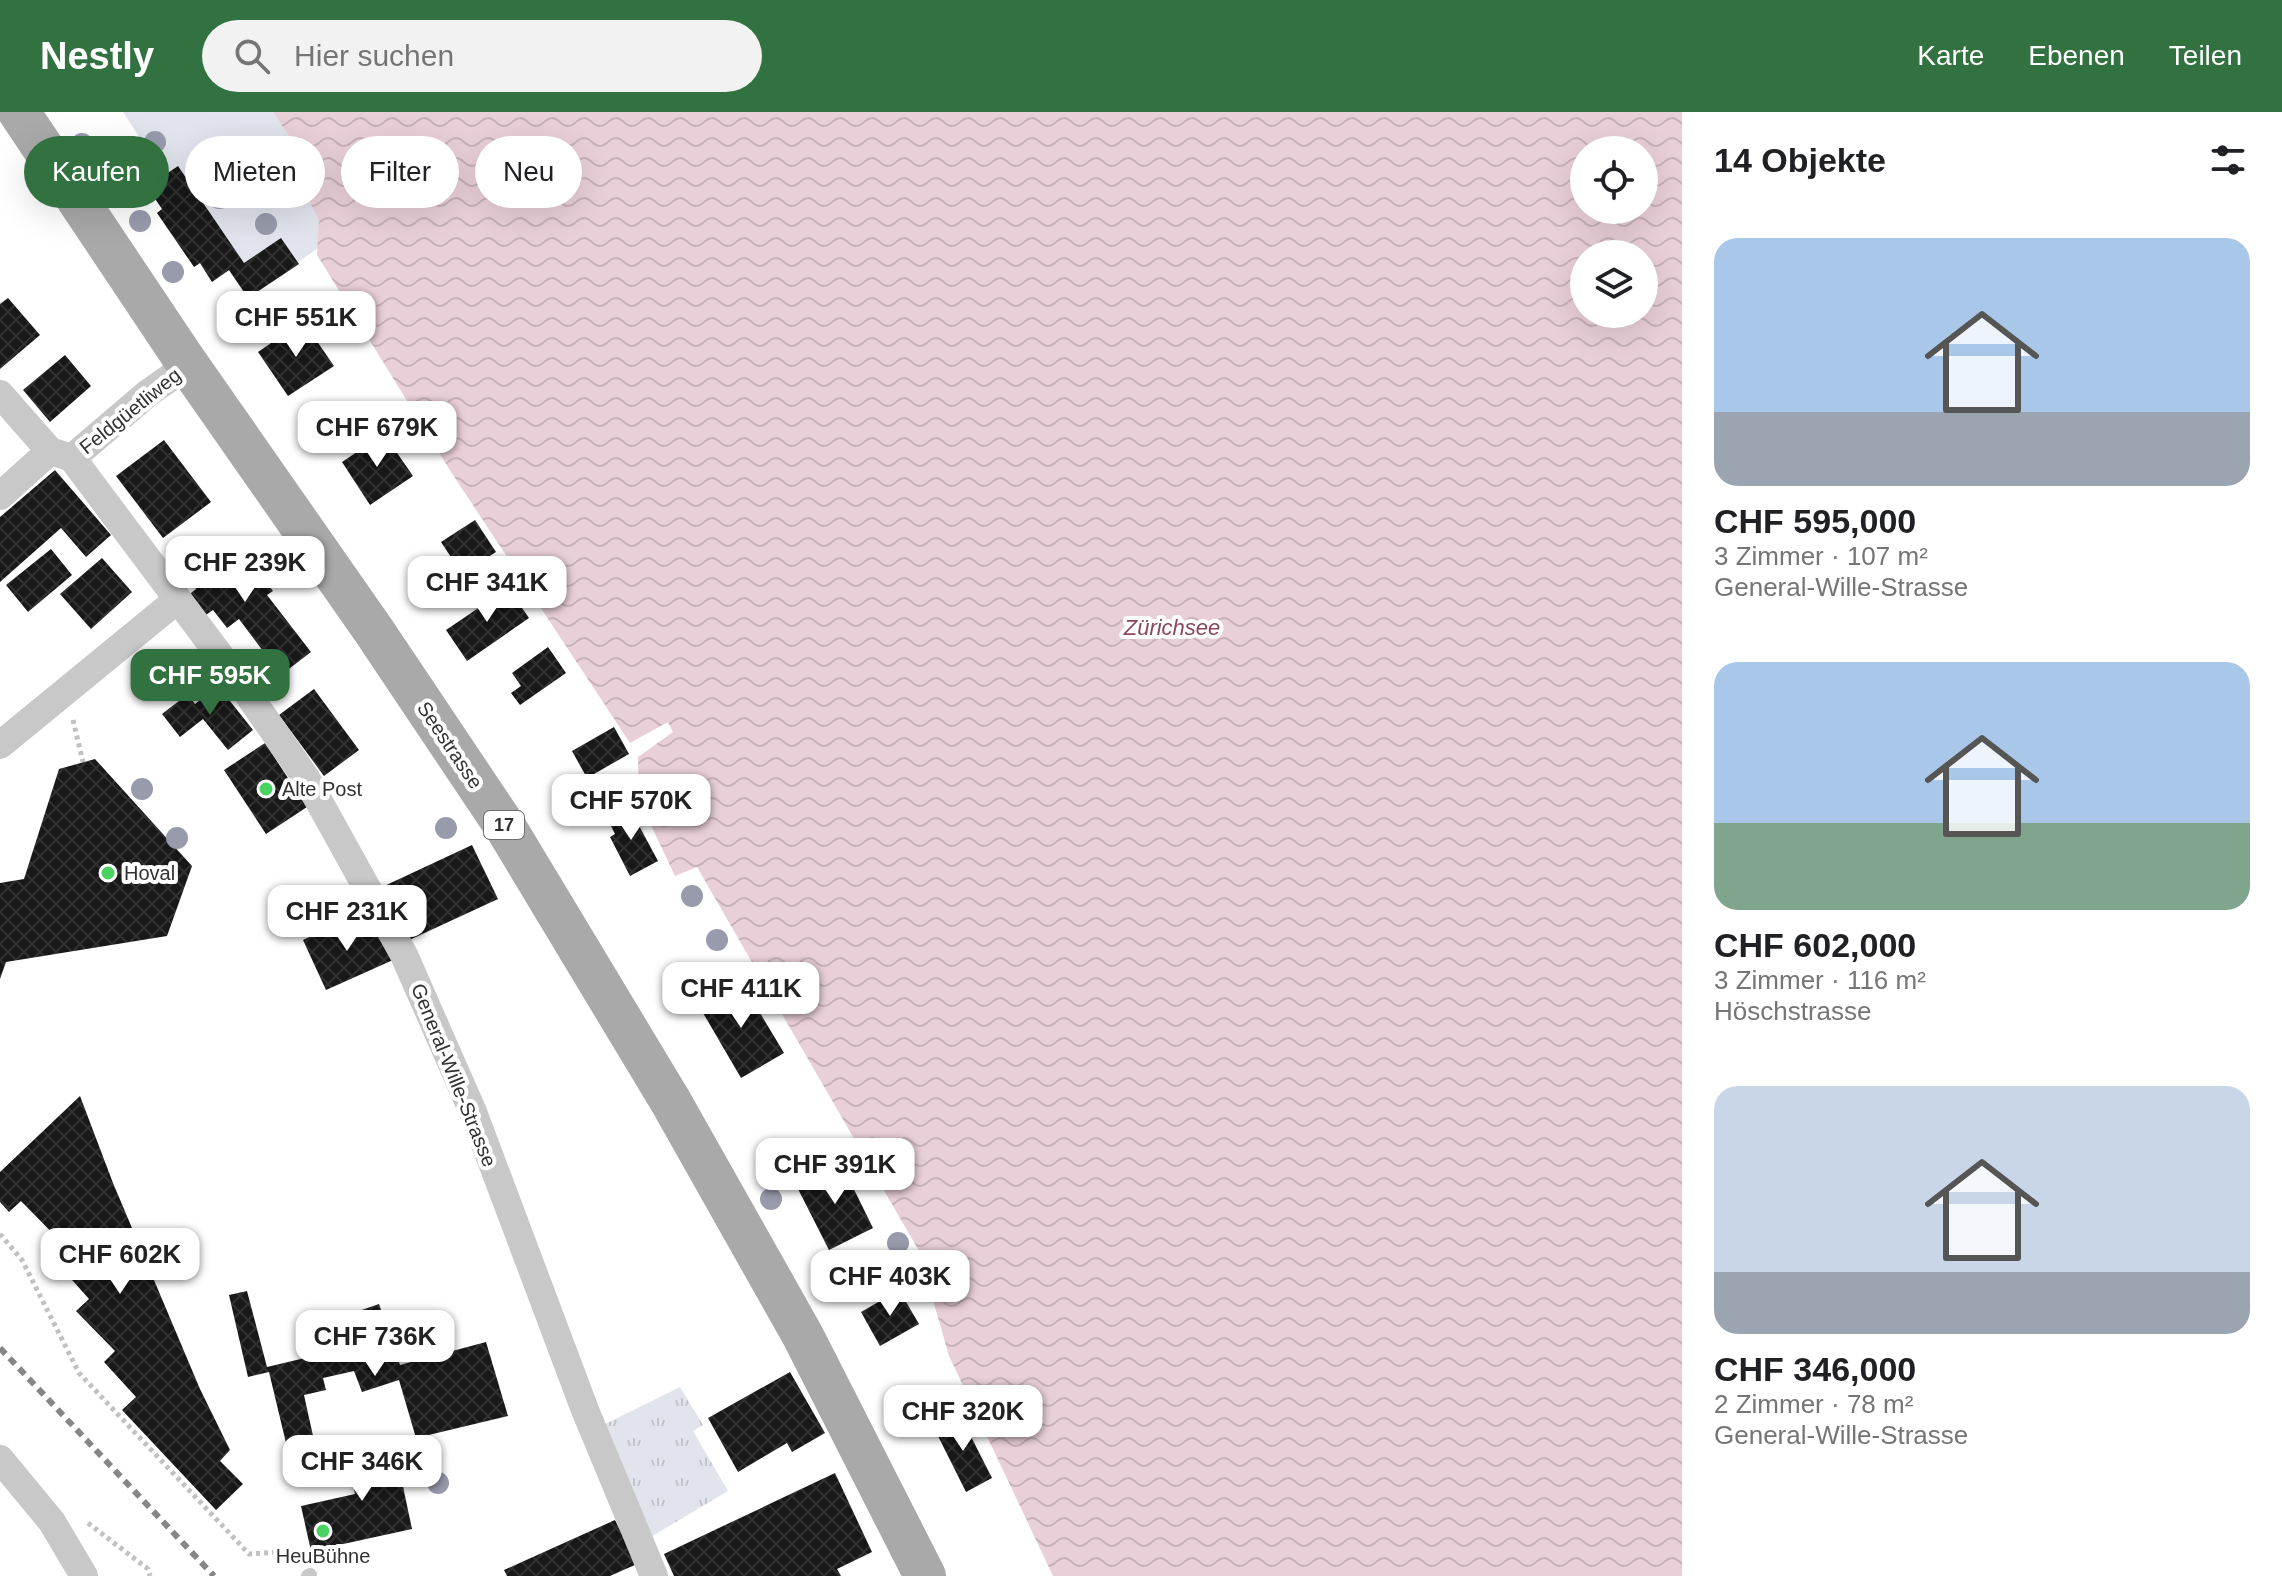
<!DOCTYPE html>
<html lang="de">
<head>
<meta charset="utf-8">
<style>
  body { margin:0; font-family:Helvetica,sans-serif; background:#f2f2f2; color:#202124; height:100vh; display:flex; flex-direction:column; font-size:30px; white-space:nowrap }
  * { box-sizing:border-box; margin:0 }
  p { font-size:26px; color:#757577 }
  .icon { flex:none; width:44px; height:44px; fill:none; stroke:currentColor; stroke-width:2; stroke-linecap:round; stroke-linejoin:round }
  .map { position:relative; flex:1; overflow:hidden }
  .panel { display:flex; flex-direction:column; background:#fff; width:600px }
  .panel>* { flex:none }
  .guide { position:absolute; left:24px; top:24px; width:760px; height:72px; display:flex; gap:16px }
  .fabs { position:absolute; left:1570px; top:24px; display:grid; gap:16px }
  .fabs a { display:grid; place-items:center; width:88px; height:88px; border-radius:50%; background:#fff; box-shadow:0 8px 32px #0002; font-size:40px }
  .price { position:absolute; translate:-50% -68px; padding:0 18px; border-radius:16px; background:#fff; color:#222; font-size:26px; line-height:52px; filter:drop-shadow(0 2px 4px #0008) }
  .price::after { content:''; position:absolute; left:50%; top:48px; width:24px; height:18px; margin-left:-12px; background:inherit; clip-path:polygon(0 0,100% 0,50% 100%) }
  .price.on { background:#327140; color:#fff }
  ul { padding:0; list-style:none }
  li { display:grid; align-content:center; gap:16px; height:424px; padding:0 32px }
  li span { display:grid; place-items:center; height:248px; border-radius:24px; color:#555 }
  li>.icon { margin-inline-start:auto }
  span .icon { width:144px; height:144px; fill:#fffc; stroke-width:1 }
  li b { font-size:34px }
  h2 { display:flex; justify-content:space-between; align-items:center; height:96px; padding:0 32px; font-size:34px }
  .tag { padding:0 28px; border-radius:36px; background:#fff; box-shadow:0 8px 32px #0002; font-size:28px; line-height:72px }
  .tag.on { background:#327140; color:#fff }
  header { display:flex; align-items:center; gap:48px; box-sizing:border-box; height:112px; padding:0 40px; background:#327140; color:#fff }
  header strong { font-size:38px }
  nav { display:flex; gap:44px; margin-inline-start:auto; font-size:28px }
  .search { width:560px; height:72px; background:#f2f2f2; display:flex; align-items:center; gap:20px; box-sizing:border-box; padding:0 28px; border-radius:44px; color:#757577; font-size:30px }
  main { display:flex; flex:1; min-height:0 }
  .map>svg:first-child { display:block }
  .grass { fill:url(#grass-tufts) }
  .garden { fill:#e1e4ec }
  .water { fill:url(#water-waves); fill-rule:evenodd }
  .building { fill:url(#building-cross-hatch) }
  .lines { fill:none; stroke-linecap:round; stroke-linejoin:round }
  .path { stroke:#c1c1c1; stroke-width:5; stroke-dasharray:4 4; stroke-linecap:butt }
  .service { stroke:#c8c8c8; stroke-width:14 }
  .minor { stroke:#c8c8c8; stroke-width:28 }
  .primary { stroke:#a9a9a9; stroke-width:42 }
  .rail { stroke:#868686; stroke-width:6; stroke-dasharray:8 6; stroke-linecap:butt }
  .tree { fill:#989bac }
  .poi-dot { fill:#49d262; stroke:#fff; stroke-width:3 }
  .labels { text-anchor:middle; stroke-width:8; stroke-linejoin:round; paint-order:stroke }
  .shield { fill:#fff; stroke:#6f6f6f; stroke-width:2 }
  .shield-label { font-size:18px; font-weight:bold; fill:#313131 }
  .street-label { font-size:20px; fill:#313131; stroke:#fff }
  .poi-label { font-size:20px; fill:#313131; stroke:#fff; text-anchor:start }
  .water-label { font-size:22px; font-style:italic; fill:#8a475f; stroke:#fff }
</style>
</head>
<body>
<header>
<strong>Nestly</strong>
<div class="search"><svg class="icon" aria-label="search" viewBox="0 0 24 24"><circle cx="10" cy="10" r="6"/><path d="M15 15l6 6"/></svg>Hier suchen</div>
<nav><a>Karte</a><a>Ebenen</a><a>Teilen</a></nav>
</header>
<main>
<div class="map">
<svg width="1682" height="1464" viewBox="0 0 1682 1464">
  <defs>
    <pattern id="grass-tufts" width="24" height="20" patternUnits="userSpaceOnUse" patternTransform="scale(2)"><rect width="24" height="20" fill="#e1e4ec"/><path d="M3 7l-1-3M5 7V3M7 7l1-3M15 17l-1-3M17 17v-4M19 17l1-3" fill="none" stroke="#c2c4cb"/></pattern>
    <pattern id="water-waves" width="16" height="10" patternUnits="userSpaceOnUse" patternTransform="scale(2)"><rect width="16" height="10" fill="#e9cfd8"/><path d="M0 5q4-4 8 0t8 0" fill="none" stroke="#c8b2ba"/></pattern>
    <pattern id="building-cross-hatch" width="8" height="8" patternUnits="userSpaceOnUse" patternTransform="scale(2)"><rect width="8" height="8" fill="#181818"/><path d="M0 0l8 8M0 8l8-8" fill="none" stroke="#313131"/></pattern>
  </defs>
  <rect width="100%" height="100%" fill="#fff"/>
  <path class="grass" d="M 680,1275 L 703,1313 L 693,1319 L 728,1379 L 649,1426 L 605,1312 Z"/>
  <path class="garden" d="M 123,0 L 273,0 L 323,75 L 318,136 L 248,186 L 229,159 L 212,170 L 200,152 L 194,155 L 157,101 L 162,97 L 147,75 L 164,63 Z"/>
  <path class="water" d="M 273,0 L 1682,0 L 1682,1464 L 1053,1464 L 949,1244 L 919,1139 L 697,755 L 675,764 L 639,688 L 638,645 L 673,620 L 668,610 L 630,631 L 451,360 L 317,143 L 319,108 L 307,85 L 322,74 ZM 1584,38 L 1644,38 L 1644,98 L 1584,98 ZM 1584,142 L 1644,142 L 1644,202 L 1584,202 Z"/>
  <g class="building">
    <path d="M 178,54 L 244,151 L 281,126 L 299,152 L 248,186 L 229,158 L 212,170 L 200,151 L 194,155 L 157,101 L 162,97 L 147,75 Z"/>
    <path d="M 8,186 L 40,223 L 0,257 L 0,192 Z"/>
    <path d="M 303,209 L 334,254 L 288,284 L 258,240 Z"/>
    <path d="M 65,243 L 91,274 L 50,310 L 23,278 Z"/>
    <path d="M 384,322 L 413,364 L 370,393 L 342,350 Z"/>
    <path d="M 164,328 L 211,390 L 163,426 L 116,364 Z"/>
    <path d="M 55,358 L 111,423 L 86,445 L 61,416 L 0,470 L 0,405 Z"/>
    <path d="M 475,408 L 496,440 L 462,462 L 441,430 Z"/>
    <path d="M 231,426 L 273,479 L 267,483 L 311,540 L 281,563 L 239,507 L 227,516 L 213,498 L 203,505 L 187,484 L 196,477 L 185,462 Z"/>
    <path d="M 51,437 L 72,463 L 28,500 L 6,473 Z"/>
    <path d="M 102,446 L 132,480 L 91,517 L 60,482 Z"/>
    <path d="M 508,476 L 529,506 L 467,549 L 446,518 Z"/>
    <path d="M 548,535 L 566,561 L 520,593 L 511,581 L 521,574 L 512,561 Z"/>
    <path d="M 218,574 L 253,618 L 228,638 L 203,607 L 180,625 L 162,602 L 188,582 L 195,592 Z"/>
    <path d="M 314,577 L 359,638 L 324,664 L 279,603 Z"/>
    <path d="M 614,615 L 629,642 L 587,666 L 572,639 Z"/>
    <path d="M 265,631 L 307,695 L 266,722 L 224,658 Z"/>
    <path d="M 95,647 L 192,754 L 167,824 L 6,850 L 0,867 L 0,771 L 24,767 L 59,657 Z"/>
    <path d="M 629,695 L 658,749 L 630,764 L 610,725 L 615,722 L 607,706 Z"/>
    <path d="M 472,733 L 498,787 L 405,830 L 380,776 Z"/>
    <path d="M 374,806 L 393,848 L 326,878 L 303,828 L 333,814 L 337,822 Z"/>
    <path d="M 741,869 L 784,941 L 741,966 L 699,894 Z"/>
    <path d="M 80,984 L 113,1071 L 200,1277 L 230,1338 L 220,1349 L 243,1372 L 216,1398 L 122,1298 L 136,1285 L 104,1250 L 115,1239 L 76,1199 L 89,1187 L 57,1151 L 70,1139 L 21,1089 L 9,1100 L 0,1090 L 0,1060 Z"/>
    <path d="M 841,1051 L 873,1116 L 829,1138 L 796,1073 Z"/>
    <path d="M 899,1178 L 919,1212 L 880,1234 L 861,1200 Z"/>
    <path d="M 247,1179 L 267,1255 L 347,1236 L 336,1207 L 379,1192 L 400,1253 L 486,1230 L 508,1304 L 416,1326 L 399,1268 L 362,1280 L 354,1259 L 323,1266 L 326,1278 L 304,1283 L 319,1351 L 292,1356 L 269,1260 L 248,1265 L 229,1183 Z"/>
    <path d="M 790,1260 L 825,1321 L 792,1340 L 787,1331 L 738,1360 L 708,1306 Z"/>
    <path d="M 960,1303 L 992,1366 L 966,1380 L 934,1316 Z"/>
    <path d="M 394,1332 L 412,1417 L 311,1439 L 301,1394 L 355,1382 L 347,1342 Z"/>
    <path d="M 835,1361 L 872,1440 L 837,1457 L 841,1464 L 674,1464 L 664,1442 Z"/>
    <path d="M 615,1408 L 637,1452 L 610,1464 L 507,1464 L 504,1458 Z"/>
  </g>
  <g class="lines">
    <g class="path">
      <path d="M 73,608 L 83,650"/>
      <path d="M 0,1122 L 22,1148 L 79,1261 L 249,1442 L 291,1439"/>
      <path d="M 88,1411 L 148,1457 L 150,1464"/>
    </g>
    <path class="service" d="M 308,1464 L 310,1463"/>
    <g class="minor">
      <path d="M 0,282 L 50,339 L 72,346 L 236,565 L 306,666 L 404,843 L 473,1000 L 585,1298 L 654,1464"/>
      <path d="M 72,346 L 147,282 L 188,253"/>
      <path d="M 0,384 L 50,339"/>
      <path d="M 0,633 L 177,488"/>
      <path d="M 0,1347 L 52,1410 L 84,1464"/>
    </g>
    <path class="primary" d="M 19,0 L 182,244 L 374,519 L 506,716 L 671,990 L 803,1224 L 925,1464"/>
    <path class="rail" d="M 0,1236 L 214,1464"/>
  </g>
  <g class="tree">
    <circle cx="155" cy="30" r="11"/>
    <circle cx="82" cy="32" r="11"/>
    <circle cx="107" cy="67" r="11"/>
    <circle cx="219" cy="86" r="11"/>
    <circle cx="140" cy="109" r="11"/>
    <circle cx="266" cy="112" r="11"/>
    <circle cx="173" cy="160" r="11"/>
    <circle cx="142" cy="677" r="11"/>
    <circle cx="446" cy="716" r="11"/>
    <circle cx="177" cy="726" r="11"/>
    <circle cx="692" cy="784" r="11"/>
    <circle cx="717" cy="828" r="11"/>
    <circle cx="771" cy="1087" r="11"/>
    <circle cx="898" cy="1131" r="11"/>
    <circle cx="438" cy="1371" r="11"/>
  </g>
  <g class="poi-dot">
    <circle cx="266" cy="677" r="8"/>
    <circle cx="108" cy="761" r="8"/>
    <circle cx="323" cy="1419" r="8"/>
  </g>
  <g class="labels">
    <rect class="shield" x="484" y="699" width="40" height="28" rx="6"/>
    <g class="shield-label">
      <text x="504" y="719">17</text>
    </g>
    <g class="street-label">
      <text transform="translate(130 299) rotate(-39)" y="7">Feldgüetliweg</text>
      <text transform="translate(450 633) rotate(56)" y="7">Seestrasse</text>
      <text transform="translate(454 963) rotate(68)" y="7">General-Wille-Strasse</text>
    </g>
    <g class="poi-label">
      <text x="282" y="684">Alte Post</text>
      <text x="124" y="768">Hoval</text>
      <text x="323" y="1451" text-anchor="middle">HeuBühne</text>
    </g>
    <g class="water-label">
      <text x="1172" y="523">Zürichsee</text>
    </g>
  </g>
</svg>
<div class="fabs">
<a><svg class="icon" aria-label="locate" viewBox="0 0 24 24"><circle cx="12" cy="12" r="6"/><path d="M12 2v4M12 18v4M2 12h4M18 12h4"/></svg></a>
<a><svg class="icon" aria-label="layers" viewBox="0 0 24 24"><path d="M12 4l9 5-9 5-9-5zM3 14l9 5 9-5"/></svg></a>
</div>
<b class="price" style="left:296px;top:247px">CHF 551K</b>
<b class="price" style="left:377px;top:357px">CHF 679K</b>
<b class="price" style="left:245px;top:492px">CHF 239K</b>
<b class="price" style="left:487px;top:512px">CHF 341K</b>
<b class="price on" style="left:210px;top:605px">CHF 595K</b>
<b class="price" style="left:631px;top:730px">CHF 570K</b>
<b class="price" style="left:347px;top:841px">CHF 231K</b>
<b class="price" style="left:741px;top:918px">CHF 411K</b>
<b class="price" style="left:835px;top:1094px">CHF 391K</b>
<b class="price" style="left:120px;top:1184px">CHF 602K</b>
<b class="price" style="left:890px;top:1206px">CHF 403K</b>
<b class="price" style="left:375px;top:1266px">CHF 736K</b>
<b class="price" style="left:963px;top:1341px">CHF 320K</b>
<b class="price" style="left:362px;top:1391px">CHF 346K</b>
<div class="guide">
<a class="tag on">Kaufen</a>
<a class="tag">Mieten</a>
<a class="tag">Filter</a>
<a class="tag">Neu</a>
</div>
</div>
<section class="panel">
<h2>14 Objekte<svg class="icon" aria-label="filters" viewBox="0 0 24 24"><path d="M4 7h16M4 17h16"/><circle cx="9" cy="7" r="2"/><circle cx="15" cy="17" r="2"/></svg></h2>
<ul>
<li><span style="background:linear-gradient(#a9c7e8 70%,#9aa5b1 0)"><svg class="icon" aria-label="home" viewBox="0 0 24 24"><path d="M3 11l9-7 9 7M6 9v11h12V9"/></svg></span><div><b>CHF 595,000</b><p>3 Zimmer · 107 m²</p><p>General-Wille-Strasse</p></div></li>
<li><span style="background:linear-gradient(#a9c7e8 65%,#7fa58c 0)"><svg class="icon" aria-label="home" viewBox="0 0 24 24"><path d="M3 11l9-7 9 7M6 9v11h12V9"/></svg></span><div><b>CHF 602,000</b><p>3 Zimmer · 116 m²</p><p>Höschstrasse</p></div></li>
<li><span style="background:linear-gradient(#c9d6e8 75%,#9aa5b1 0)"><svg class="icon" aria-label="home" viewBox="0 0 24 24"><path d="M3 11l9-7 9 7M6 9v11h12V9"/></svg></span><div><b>CHF 346,000</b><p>2 Zimmer · 78 m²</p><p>General-Wille-Strasse</p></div></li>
</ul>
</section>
</main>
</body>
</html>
